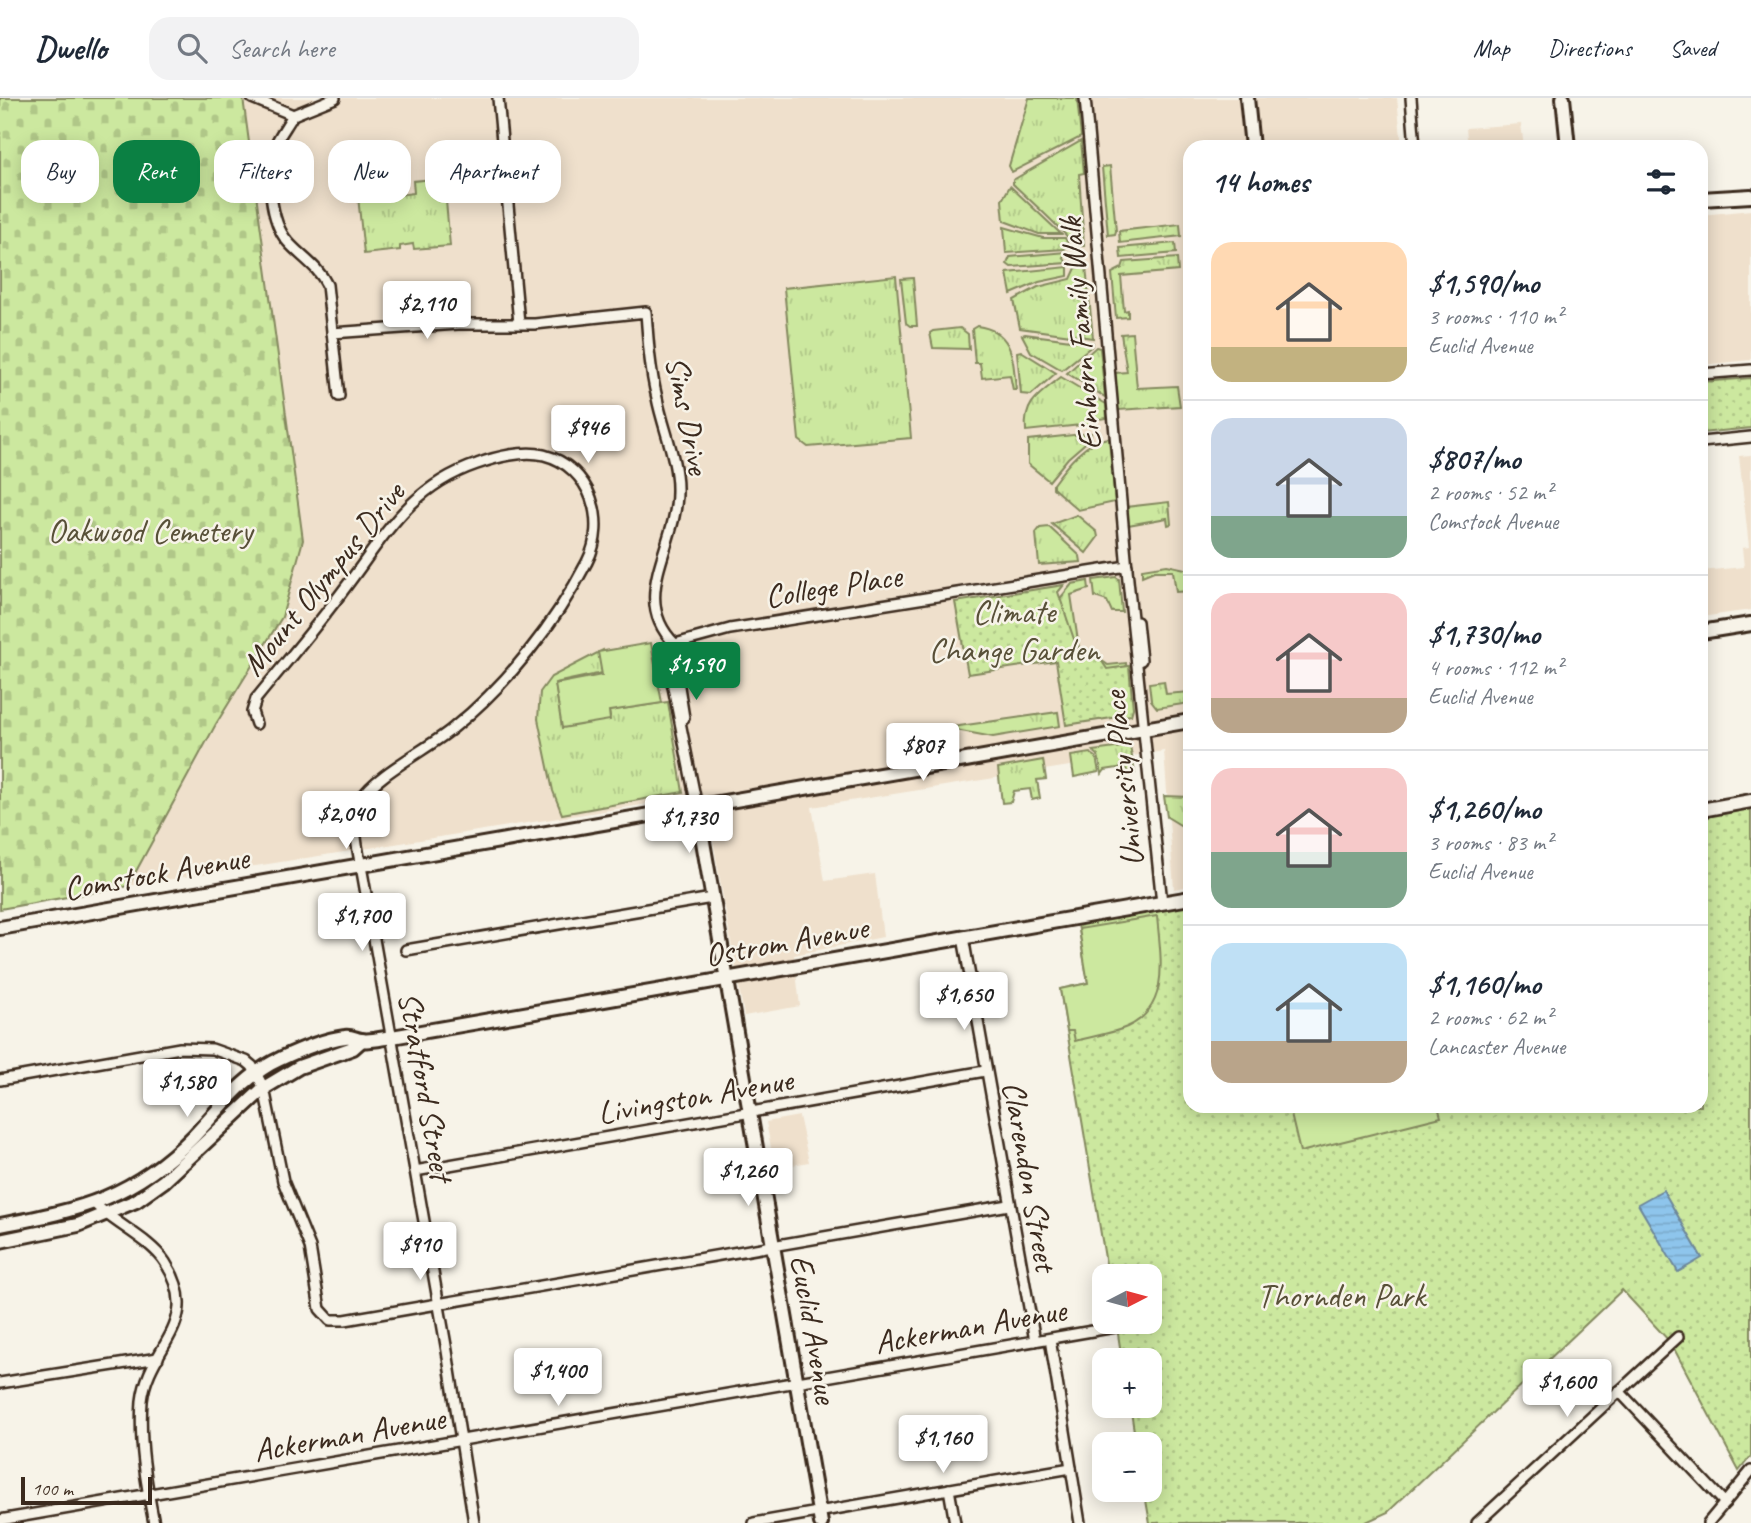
<!DOCTYPE html>
<html lang="en">
<head>
<meta charset="utf-8">
<style>
  body { margin:0; font-family:Caveat,sans-serif; background:#f2f2f3; color:#1f2937; height:100vh; display:flex; flex-direction:column; font-size:26px; white-space:nowrap }
  * { box-sizing:border-box; margin:0 }
  p { font-size:23px; color:#747a83 }
  .icon { flex:none; width:38px; height:38px; fill:none; stroke:currentColor; stroke-width:2; stroke-linecap:round; stroke-linejoin:round }
  .map { position:relative; flex:1; overflow:hidden }
  .sheet { position:absolute; left:1183px; top:42px; width:525px; height:973px; display:flex; flex-direction:column; background:#fff; border-radius:21px; box-shadow:0 4px 18px #0003 }
  .sheet>* { flex:none }
  .banner { position:absolute; left:21px; top:42px; width:665px; height:63px; display:flex; gap:14px }
  .needle { width:46px; rotate:84deg }
  .fabs { position:absolute; left:1092px; top:1166px; display:grid; gap:14px }
  .fabs a { display:grid; place-items:center; width:70px; height:70px; border-radius:14px; background:#fff; box-shadow:0 4px 18px #0003; font-size:35px }
  .scale { position:absolute; left:21px; bottom:18px; width:131px; box-sizing:border-box; padding-left:7px; border:4px solid #3b2a1e; border-top:0; font-size:19px; line-height:24px; white-space:nowrap; color:#3b2a1e; -webkit-text-stroke:5px #f7f3e8; paint-order:stroke }
  .price { position:absolute; translate:-50% -60px; padding:0 16px; border-radius:7px; background:#fff; color:#222; font-size:23px; line-height:46px; filter:drop-shadow(0 2px 4px #0008) }
  .price::after { content:''; position:absolute; left:50%; top:42px; width:21px; height:16px; margin-left:-10px; background:inherit; clip-path:polygon(0 0,100% 0,50% 100%) }
  .price.on { background:#0b8043; color:#fff }
  ul { padding:0; list-style:none }
  li { display:flex; align-items:center; gap:21px; height:175px; padding:0 28px }
  li+li { border-top:2px solid #e0e1e3 }
  li span { display:grid; place-items:center; flex:none; width:196px; height:140px; border-radius:21px; color:#555 }
  li>.icon { margin-inline-start:auto }
  span .icon { width:84px; height:84px; fill:#fffc; stroke-width:1 }
  li b { font-size:30px }
  h2 { display:flex; justify-content:space-between; align-items:center; height:84px; padding:0 28px; font-size:30px }
  .chip { padding:0 24px; border-radius:21px; background:#fff; box-shadow:0 4px 18px #0003; font-size:24px; line-height:63px }
  .chip.on { background:#0b8043; color:#fff }
  header { display:flex; align-items:center; gap:42px; box-sizing:border-box; height:98px; padding:0 35px; background:#fff; border-bottom:2px solid #e0e1e3 }
  header strong { font-size:33px }
  nav { display:flex; gap:38px; margin-inline-start:auto; font-size:24px }
  .search { width:490px; height:63px; background:#f2f2f3; display:flex; align-items:center; gap:18px; box-sizing:border-box; padding:0 24px; border-radius:21px; color:#747a83; font-size:26px }
  .map>svg:first-child { display:block }
  .built { fill:#efe0cc }
  .grass { fill:url(#grass-tufts); stroke:#84895e; stroke-width:2 }
  .cemetery { fill:url(#cemetery-stones); stroke:#84895e; stroke-width:2 }
  .park { fill:url(#park-dots); stroke:#84895e; stroke-width:2 }
  .garden { fill:#cce89f; stroke:#84895e; stroke-width:2 }
  .water { fill:url(#water-rules); stroke:#6d879a; stroke-width:2 }
  .lines { fill:none; stroke-linecap:round; stroke-linejoin:round }
  .street-casing { stroke:#3b2a1e; stroke-width:14 }
  .secondary-casing { stroke:#3b2a1e; stroke-width:18 }
  .street { stroke:#f7f3e8; stroke-width:9 }
  .secondary { stroke:#f7f3e8; stroke-width:12 }
  .labels { text-anchor:middle; stroke-width:5; stroke-linejoin:round; paint-order:stroke }
  .street-label { font-size:33px; fill:#3b2a1e; stroke:#f7f3e8 }
  .park-label { font-size:33px; fill:#585038; stroke:#f7f3e8 }
</style>
</head>
<body>
<header>
<strong>Dwello</strong>
<div class="search"><svg class="icon" aria-label="search" viewBox="0 0 24 24"><circle cx="10" cy="10" r="6"/><path d="M15 15l6 6"/></svg>Search here</div>
<nav><a>Map</a><a>Directions</a><a>Saved</a></nav>
</header>
<div class="map">
<svg width="1751" height="1425" viewBox="0 0 1751 1425">
  <defs>
    <pattern id="grass-tufts" width="24" height="20" patternUnits="userSpaceOnUse" patternTransform="scale(1.75)"><rect width="24" height="20" fill="#cce89f"/><path d="M3 7l-1-3M5 7V3M7 7l1-3M15 17l-1-3M17 17v-4M19 17l1-3" fill="none" stroke="#b0c788"/></pattern>
    <pattern id="cemetery-stones" width="16" height="16" patternUnits="userSpaceOnUse" patternTransform="scale(1.75)"><rect width="16" height="16" fill="#cce89f"/><path d="M2 7V4a2 2 0 0 1 4 0v3zM10 15v-3a2 2 0 0 1 4 0v3z" fill="#b0c788"/></pattern>
    <pattern id="park-dots" width="8" height="8" patternUnits="userSpaceOnUse" patternTransform="scale(1.75)"><rect width="8" height="8" fill="#cce89f"/><path d="M2 2h.1M6 6h.1" fill="none" stroke="#b0c788" stroke-width="1.8" stroke-linecap="round"/></pattern>
    <pattern id="water-rules" width="6" height="5" patternUnits="userSpaceOnUse" patternTransform="scale(1.75)"><rect width="6" height="5" fill="#8ec5ec"/><path d="M0 2.5h6" fill="none" stroke="#7ba9ca"/></pattern>
  </defs>
  <rect width="100%" height="100%" fill="#f7f3e8"/>
  <filter id="ink" filterUnits="userSpaceOnUse"><feTurbulence type="fractalNoise" baseFrequency=".0143" numOctaves="2"/><feDisplacementMap in="SourceGraphic" scale="14" xChannelSelector="R" yChannelSelector="G"/><feConvolveMatrix kernelMatrix="1 2 1 2 8 2 1 2 1" color-interpolation-filters="sRGB"/></filter>
  <g filter="url(#ink)">
    <g class="built">
      <path d="M 243,0 L 1397,0 L 1402,49 L 1190,49 L 1190,788 L 1174,791 L 1164,653 L 812,709 L 825,783 L 875,776 L 883,839 L 794,857 L 800,908 L 744,918 L 705,697 L 128,788 L 216,626 L 282,519 L 303,442 Z"/>
      <path d="M 1521,26 L 1524,49 L 1468,49 L 1466,30 Z"/>
      <path d="M 1751,112 L 1751,262 L 1701,267 L 1701,117 Z"/>
      <path d="M 1751,357 L 1751,512 L 1701,519 L 1701,473 L 1744,469 L 1742,450 L 1749,449 L 1739,358 Z"/>
      <path d="M 799,1018 L 809,1064 L 775,1070 L 766,1024 Z"/>
    </g>
    <g class="grass">
      <path d="M 1029,0 L 1077,0 L 1081,39 L 1012,74 L 1009,68 Z"/>
      <path d="M 1081,43 L 1084,75 L 1079,76 L 1084,148 L 1074,148 C 1073,140 1023,96 1013,86 L 1013,82 Z"/>
      <path d="M 1110,68 L 1116,133 L 1115,136 L 1108,137 L 1102,69 Z"/>
      <path d="M 444,80 L 450,148 L 414,151 L 413,146 L 400,148 L 400,152 L 364,156 L 357,89 L 383,86 L 384,90 L 389,90 L 390,98 L 414,95 L 413,83 Z"/>
      <path d="M 1010,88 L 1061,136 L 1039,136 L 1004,123 L 1002,102 Z"/>
      <path d="M 1180,126 L 1181,138 L 1120,145 L 1119,133 Z"/>
      <path d="M 1004,129 L 1043,140 L 1065,140 L 1068,146 L 1065,151 L 1006,155 Z"/>
      <path d="M 1175,145 L 1176,155 L 1121,160 L 1120,150 Z"/>
      <path d="M 1067,154 L 1063,159 L 1067,165 L 1011,169 L 1007,166 L 1010,159 Z"/>
      <path d="M 1177,160 L 1178,173 L 1121,178 L 1124,213 L 1128,212 L 1128,219 L 1116,220 L 1112,175 L 1122,170 L 1124,164 Z"/>
      <path d="M 1086,168 L 1093,240 L 1020,230 L 1014,202 L 1038,189 L 1071,181 L 1076,170 Z"/>
      <path d="M 1068,169 L 1068,178 L 1039,184 L 1011,196 L 1007,175 Z"/>
      <path d="M 896,178 L 911,340 L 808,349 L 799,342 L 784,190 Z"/>
      <path d="M 913,180 L 917,228 L 910,228 L 906,225 L 901,181 Z"/>
      <path d="M 977,228 C 1014,233 1013,261 1016,292 L 1013,292 L 1010,277 L 982,280 L 980,265 L 975,265 L 972,231 Z"/>
      <path d="M 960,230 L 968,236 L 969,251 L 933,250 L 930,235 L 933,233 Z"/>
      <path d="M 1132,235 L 1137,290 L 1177,288 L 1180,308 L 1118,312 L 1115,275 L 1127,274 L 1121,236 Z"/>
      <path d="M 1025,236 L 1093,245 L 1093,247 L 1062,272 L 1031,254 L 1022,237 Z"/>
      <path d="M 1096,249 L 1100,250 L 1105,299 L 1067,275 Z"/>
      <path d="M 1021,253 L 1056,275 L 1031,297 L 1021,296 L 1017,254 Z"/>
      <path d="M 1061,279 L 1106,306 L 1107,320 L 1091,322 L 1090,326 L 1026,333 C 1023,304 1040,296 1061,279 Z"/>
      <path d="M 1091,335 L 1091,340 L 1068,360 L 1049,383 L 1028,366 L 1028,342 Z"/>
      <path d="M 1109,340 L 1115,404 L 1078,412 L 1053,390 L 1053,386 C 1066,368 1086,342 1109,340 Z"/>
      <path d="M 1169,404 L 1171,426 L 1168,427 L 1167,420 L 1128,427 L 1126,409 Z"/>
      <path d="M 1077,417 L 1097,434 L 1098,439 L 1086,455 L 1052,426 Z"/>
      <path d="M 1049,429 L 1080,458 L 1081,464 L 1039,467 L 1036,435 L 1040,430 Z"/>
      <path d="M 1167,467 L 1190,472 L 1190,493 L 1176,494 L 1173,473 L 1154,473 L 1142,478 L 1142,471 Z"/>
      <path d="M 1116,479 L 1119,481 L 1122,514 L 1112,514 L 1107,503 L 1095,499 L 1093,482 Z"/>
      <path d="M 1088,483 L 1089,491 L 1071,497 L 1079,550 L 1084,562 L 1098,560 L 1108,567 L 1126,565 L 1130,608 L 1128,610 L 1053,547 L 1047,516 L 1072,486 Z"/>
      <path d="M 603,552 L 607,574 L 555,585 L 562,627 L 610,619 L 609,613 L 668,604 L 683,694 L 562,716 L 553,693 L 538,621 L 540,594 L 551,579 Z"/>
      <path d="M 1164,583 L 1166,596 L 1190,594 L 1190,605 L 1157,610 L 1151,602 L 1149,585 Z"/>
      <path d="M 1058,614 L 1060,628 L 993,639 L 945,630 Z"/>
      <path d="M 1130,648 L 1135,675 L 1129,675 L 1124,669 L 1105,672 L 1102,676 L 1098,657 L 1093,653 Z"/>
      <path d="M 1090,655 L 1096,659 L 1099,674 L 1074,679 L 1071,658 Z"/>
      <path d="M 1043,662 L 1046,681 L 1037,682 L 1040,700 L 1032,702 L 1030,691 L 1014,693 L 1011,704 L 1002,705 L 998,670 Z"/>
      <path d="M 1164,698 L 1190,699 L 1190,733 L 1167,719 Z"/>
    </g>
    <path class="cemetery" d="M 0,0 L 243,0 L 303,442 L 282,519 L 216,626 L 128,788 L 0,811 Z"/>
    <g class="park">
      <path d="M 1751,280 L 1751,330 L 1701,335 L 1701,284 Z"/>
      <path d="M 1064,487 L 1058,494 L 1078,553 L 1085,560 L 1099,559 L 1107,571 L 1129,568 L 1133,610 L 1131,617 L 1066,627 L 1056,563 L 968,576 L 955,504 Z"/>
      <path d="M 1751,708 L 1751,1358 L 1739,1373 L 1671,1245 L 1622,1192 L 1388,1414 L 1364,1425 L 1150,1425 L 1144,1391 L 1150,1391 L 1150,1346 L 1136,1346 L 1130,1307 L 1150,1307 L 1150,1262 L 1122,1262 L 1116,1223 L 1150,1223 L 1150,1178 L 1108,1178 L 1060,891 L 1088,885 L 1078,826 L 1190,807 L 1190,1008 L 1701,1008 L 1701,717 Z"/>
    </g>
    <g class="garden">
      <path d="M 651,545 L 662,605 L 609,613 L 610,622 L 562,630 L 555,586 L 602,577 L 598,554 Z"/>
      <path d="M 1157,818 C 1160,856 1172,909 1127,929 C 1111,936 1092,938 1075,943 L 1073,933 L 1067,933 L 1060,891 L 1088,885 L 1079,831 Z"/>
      <path d="M 1289,1008 L 1438,1008 L 1441,1019 L 1300,1054 Z"/>
    </g>
    <path class="water" d="M 1663,1092 L 1702,1160 L 1678,1174 L 1638,1106 Z"/>
    <g class="lines">
      <g class="street-casing">
        <g id="street">
          <path d="M 252,0 L 293,17"/>
          <path d="M 498,0 L 519,225"/>
          <path d="M 1085,0 L 1128,482 L 1162,805"/>
          <path d="M 1411,0 L 1415,49"/>
          <path d="M 293,17 C 287,28 278,39 274,50 C 266,75 270,124 288,144 C 301,159 318,168 327,187 L 339,298"/>
          <path d="M 293,17 L 335,0"/>
          <path d="M 332,235 L 458,226 L 535,226 L 646,214 C 648,243 650,272 657,300 C 663,331 678,362 677,394 C 677,448 628,500 675,546"/>
          <path d="M 1701,276 L 1751,272"/>
          <path d="M 1701,344 L 1751,339"/>
          <path d="M 1137,524 L 1141,562"/>
          <path d="M 675,546 L 730,531 L 1127,468"/>
          <path d="M 675,546 L 669,569 L 697,709"/>
          <path d="M 674,557 L 684,620"/>
          <path d="M 256,626 L 252,614 L 256,601 C 286,564 317,528 345,490 C 385,437 410,389 477,366 C 496,359 524,352 544,357 C 591,369 608,424 587,464 C 555,526 507,587 452,631 C 429,650 374,678 361,701 C 349,722 359,757 363,779 L 447,1253 L 474,1425"/>
          <path d="M 963,839 L 1035,1243"/>
          <path d="M 406,852 L 712,800"/>
          <path d="M 0,982 L 180,950 L 212,951 L 246,963 L 252,968 L 264,990 L 283,1083 L 310,1149 L 320,1211 L 330,1222 L 345,1222 L 1009,1107"/>
          <path d="M 415,1073 L 985,973"/>
          <path d="M 95,1106 C 114,1125 151,1142 165,1164 C 205,1226 148,1247 142,1303 C 139,1343 146,1385 154,1425"/>
          <path d="M 1050,1241 L 1080,1425"/>
          <path d="M 0,1285 L 158,1260"/>
          <path d="M 1619,1293 L 1725,1405"/>
          <path d="M 949,1391 L 955,1425"/>
          <path d="M 0,1422 L 1121,1228"/>
          <path d="M 754,1425 L 1071,1370"/>
          <path d="M 1477,1425 L 1678,1239"/>
          <path d="M 1708,1425 L 1751,1373"/>
        </g>
      </g>
      <g class="secondary-casing">
        <g id="secondary">
          <path d="M 1247,0 L 1252,49"/>
          <path d="M 1563,0 L 1568,49"/>
          <path d="M 1701,101 L 1751,98"/>
          <path d="M 1701,534 L 1751,526"/>
          <path d="M 697,709 L 821,1425"/>
          <path d="M 1701,712 L 1751,703"/>
          <path d="M 0,830 L 1190,623"/>
          <path d="M 0,1127 C 81,1112 134,1099 194,1038 C 220,1011 244,977 280,961 C 301,951 323,942 345,939 C 351,938 355,941 361,942 C 370,944 383,940 392,939 L 1190,800"/>
          <path d="M 0,1143 L 78,1127 L 136,1103 L 164,1083 L 264,990 L 299,969 L 353,950 L 362,942"/>
        </g>
      </g>
      <use href="#street" class="street"/>
      <use href="#secondary" class="secondary"/>
    </g>
  </g>
  <g class="labels">
    <g class="street-label">
      <text transform="translate(1079 236) rotate(-95)" y="12">Einhorn Family Walk</text>
      <text transform="translate(689 317) rotate(79)" y="12">Sims Drive</text>
      <text transform="translate(322 480) rotate(-51)" y="12">Mount Olympus Drive</text>
      <text transform="translate(833 487) rotate(-9)" y="12">College Place</text>
      <text transform="translate(1122 681) rotate(-96)" y="12">University Place</text>
      <text transform="translate(156 774) rotate(-10)" y="12">Comstock Avenue</text>
      <text transform="translate(786 842) rotate(-10)" y="12">Ostrom Avenue</text>
      <text transform="translate(427 988) rotate(80)" y="12">Stratford Street</text>
      <text transform="translate(695 997) rotate(-10)" y="12">Livingston Avenue</text>
      <text transform="translate(1031 1078) rotate(80)" y="12">Clarendon Street</text>
      <text transform="translate(970 1227) rotate(-10)" y="12">Ackerman Avenue</text>
      <text transform="translate(815 1231) rotate(80)" y="12">Euclid Avenue</text>
      <text transform="translate(349 1335) rotate(-10)" y="12">Ackerman Avenue</text>
    </g>
    <g class="park-label">
      <text x="150" y="444">Oakwood Cemetery</text>
      <text x="1014" y="525">Climate<tspan x="1014" dy="38">Change Garden</tspan></text>
      <text x="1341" y="1209">Thornden Park</text>
    </g>
  </g>
</svg>
<div class="fabs">
<a><svg class="needle" viewBox="-14 -14 28 28"><path d="M0-13l5 13h-10z" fill="#e53935"/><path d="M0 13l5-13h-10z" fill="#747a83"/></svg></a>
<a>+</a>
<a>−</a>
</div>
<div class="scale">100 m</div>
<b class="price" style="left:427px;top:243px">$2,110</b>
<b class="price" style="left:588px;top:367px">$946</b>
<b class="price on" style="left:696px;top:604px">$1,590</b>
<b class="price" style="left:923px;top:685px">$807</b>
<b class="price" style="left:346px;top:753px">$2,040</b>
<b class="price" style="left:689px;top:757px">$1,730</b>
<b class="price" style="left:362px;top:855px">$1,700</b>
<b class="price" style="left:964px;top:934px">$1,650</b>
<b class="price" style="left:187px;top:1021px">$1,580</b>
<b class="price" style="left:748px;top:1110px">$1,260</b>
<b class="price" style="left:420px;top:1184px">$910</b>
<b class="price" style="left:558px;top:1310px">$1,400</b>
<b class="price" style="left:1567px;top:1321px">$1,600</b>
<b class="price" style="left:943px;top:1377px">$1,160</b>
<div class="banner">
<a class="chip">Buy</a>
<a class="chip on">Rent</a>
<a class="chip">Filters</a>
<a class="chip">New</a>
<a class="chip">Apartment</a>
</div>
<section class="sheet">
<h2>14 homes<svg class="icon" aria-label="filters" viewBox="0 0 24 24"><path d="M4 7h16M4 17h16"/><circle cx="9" cy="7" r="2"/><circle cx="15" cy="17" r="2"/></svg></h2>
<ul>
<li><span style="background:linear-gradient(#ffd9b3 75%,#c2b280 0)"><svg class="icon" aria-label="home" viewBox="0 0 24 24"><path d="M3 11l9-7 9 7M6 9v11h12V9"/></svg></span><div><b>$1,590/mo</b><p>3 rooms · 110 m²</p><p>Euclid Avenue</p></div></li>
<li><span style="background:linear-gradient(#c9d6e8 70%,#7fa58c 0)"><svg class="icon" aria-label="home" viewBox="0 0 24 24"><path d="M3 11l9-7 9 7M6 9v11h12V9"/></svg></span><div><b>$807/mo</b><p>2 rooms · 52 m²</p><p>Comstock Avenue</p></div></li>
<li><span style="background:linear-gradient(#f6c9c9 75%,#b9a48a 0)"><svg class="icon" aria-label="home" viewBox="0 0 24 24"><path d="M3 11l9-7 9 7M6 9v11h12V9"/></svg></span><div><b>$1,730/mo</b><p>4 rooms · 112 m²</p><p>Euclid Avenue</p></div></li>
<li><span style="background:linear-gradient(#f6c9c9 60%,#7fa58c 0)"><svg class="icon" aria-label="home" viewBox="0 0 24 24"><path d="M3 11l9-7 9 7M6 9v11h12V9"/></svg></span><div><b>$1,260/mo</b><p>3 rooms · 83 m²</p><p>Euclid Avenue</p></div></li>
<li><span style="background:linear-gradient(#bfe0f5 70%,#b9a48a 0)"><svg class="icon" aria-label="home" viewBox="0 0 24 24"><path d="M3 11l9-7 9 7M6 9v11h12V9"/></svg></span><div><b>$1,160/mo</b><p>2 rooms · 62 m²</p><p>Lancaster Avenue</p></div></li>
</ul>
</section>
</div>
</body>
</html>
